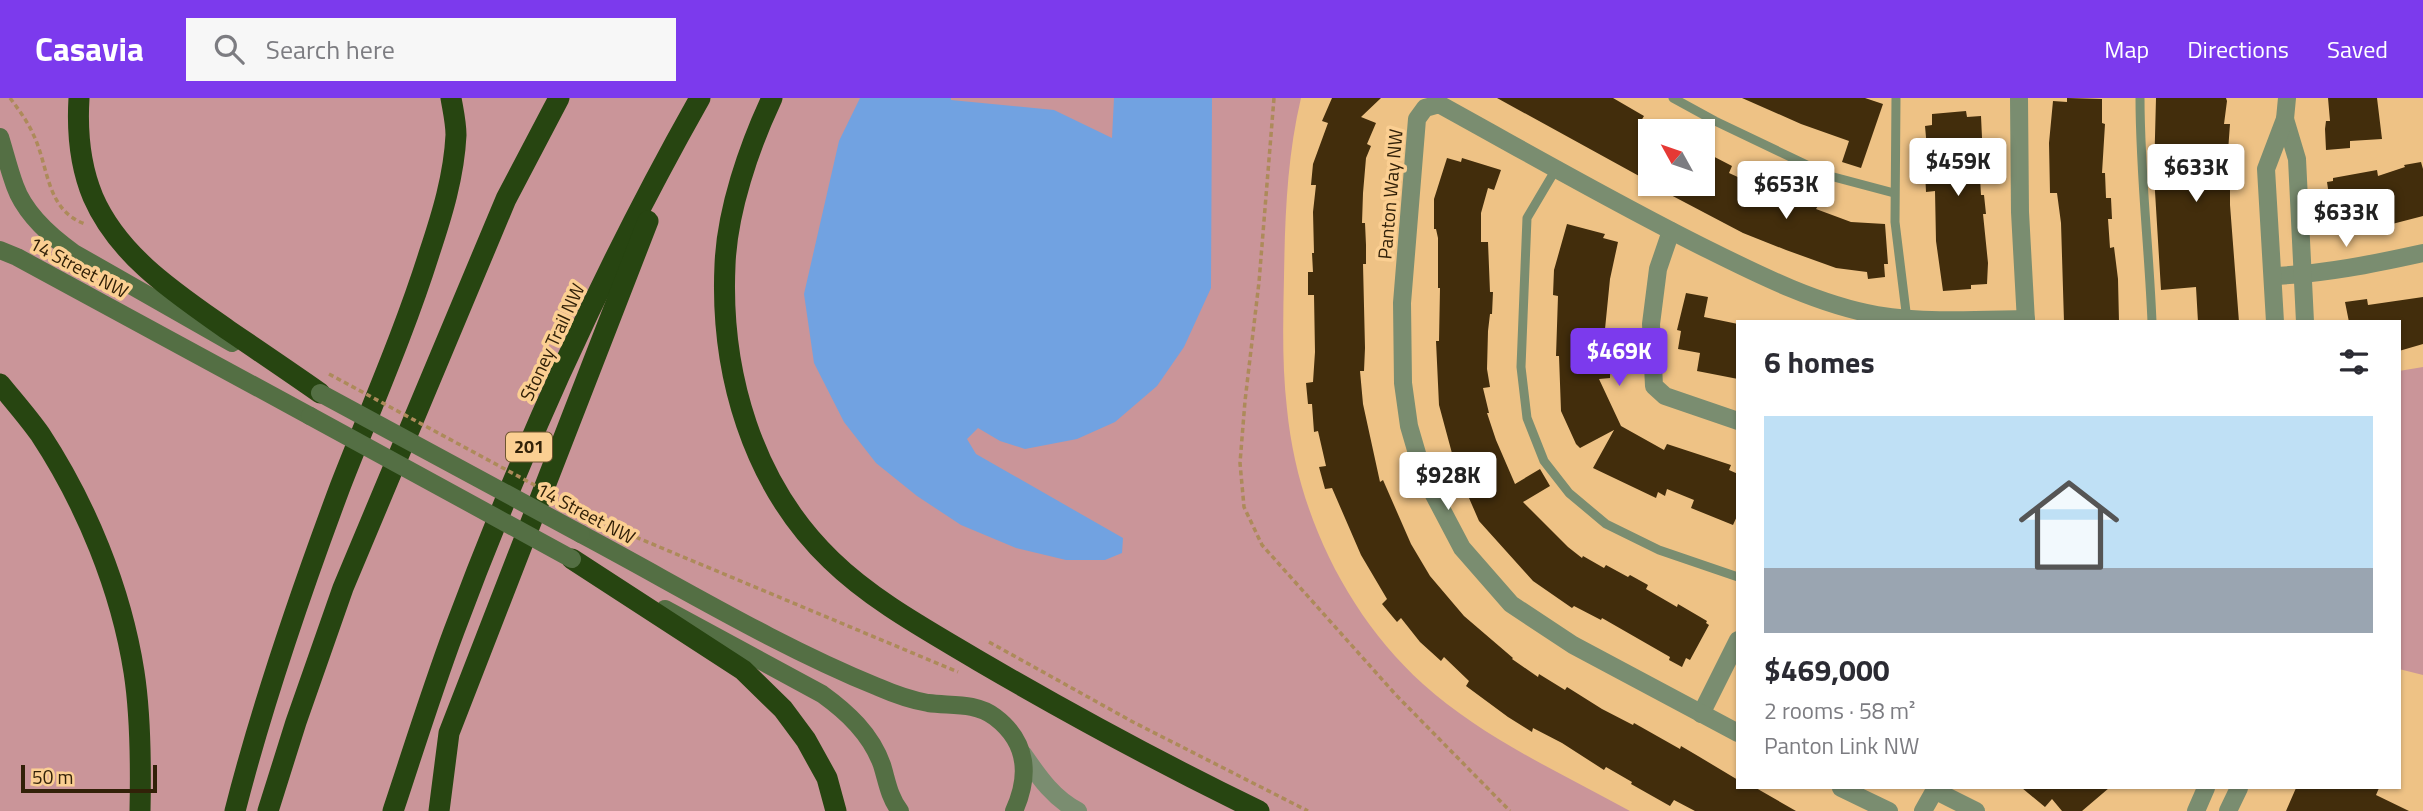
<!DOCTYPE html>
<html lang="en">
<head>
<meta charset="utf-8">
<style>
  body { margin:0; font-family:"Titillium Web",sans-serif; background:#f7f7f7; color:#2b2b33; height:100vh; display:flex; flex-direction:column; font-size:26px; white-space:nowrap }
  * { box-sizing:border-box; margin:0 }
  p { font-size:23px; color:#7c7c81 }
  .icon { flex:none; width:38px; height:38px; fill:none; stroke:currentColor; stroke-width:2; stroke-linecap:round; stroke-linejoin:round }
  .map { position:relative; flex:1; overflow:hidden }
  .panel { position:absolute; left:1736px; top:222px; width:665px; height:469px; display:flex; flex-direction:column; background:#fff; border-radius:0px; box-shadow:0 2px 5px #0004 }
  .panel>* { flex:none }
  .needle { width:46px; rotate:310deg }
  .controls { position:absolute; left:1638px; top:21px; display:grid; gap:14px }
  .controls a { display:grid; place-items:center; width:77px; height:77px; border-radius:0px; background:#fff; box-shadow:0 2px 5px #0004; font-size:35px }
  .scale { position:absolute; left:21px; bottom:18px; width:136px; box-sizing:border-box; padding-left:7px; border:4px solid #322108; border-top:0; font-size:19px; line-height:24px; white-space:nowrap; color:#322108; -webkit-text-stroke:5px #fbcf92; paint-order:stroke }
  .price { position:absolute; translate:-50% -60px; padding:0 16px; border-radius:7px; background:#fff; color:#222; font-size:23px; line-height:46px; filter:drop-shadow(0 2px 4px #0008) }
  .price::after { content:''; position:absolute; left:50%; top:42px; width:21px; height:16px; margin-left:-10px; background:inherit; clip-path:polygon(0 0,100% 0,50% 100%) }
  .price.on { background:#7c3aed; color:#fff }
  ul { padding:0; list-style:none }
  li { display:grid; align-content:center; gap:14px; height:371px; padding:0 28px }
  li+li { border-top:2px solid #e1e1e2 }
  li span { display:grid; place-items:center; height:217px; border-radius:0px; color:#555 }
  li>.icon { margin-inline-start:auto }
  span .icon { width:126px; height:126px; fill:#fffc; stroke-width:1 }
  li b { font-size:30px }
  h2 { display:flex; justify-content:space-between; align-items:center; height:84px; padding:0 28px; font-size:30px }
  header { display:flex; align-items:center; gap:42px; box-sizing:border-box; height:98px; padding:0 35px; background:#7c3aed; color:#fff }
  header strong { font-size:33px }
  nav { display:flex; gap:38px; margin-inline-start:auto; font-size:24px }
  .search { width:490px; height:63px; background:#f7f7f7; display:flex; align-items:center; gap:18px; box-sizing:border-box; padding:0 24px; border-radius:0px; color:#7c7c81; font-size:26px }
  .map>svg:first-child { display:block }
  .green { fill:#ca9599 }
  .water { fill:#71a2e1 }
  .building { fill:#422d0c }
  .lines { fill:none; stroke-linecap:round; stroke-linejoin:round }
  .path { stroke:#ad8a5a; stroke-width:3.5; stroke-dasharray:5 3.5; stroke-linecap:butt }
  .service { stroke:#7a8d70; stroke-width:9 }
  .minor { stroke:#7a8d70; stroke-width:18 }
  .tertiary { stroke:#7a8d70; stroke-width:18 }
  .secondary { stroke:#546f44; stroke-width:18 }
  .motorway { stroke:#274511; stroke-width:21 }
  .path-bridge { stroke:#ad8a5a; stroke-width:3.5; stroke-dasharray:5 3.5; stroke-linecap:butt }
  .secondary-bridge { stroke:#546f44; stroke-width:18 }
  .labels { text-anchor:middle; stroke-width:7; stroke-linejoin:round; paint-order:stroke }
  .shield { fill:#fbcf92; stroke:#6e5531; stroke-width:2 }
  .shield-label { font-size:18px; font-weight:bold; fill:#322108 }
  .street-label { font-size:19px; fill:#322108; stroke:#fbcf92 }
</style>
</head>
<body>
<header>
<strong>Casavia</strong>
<div class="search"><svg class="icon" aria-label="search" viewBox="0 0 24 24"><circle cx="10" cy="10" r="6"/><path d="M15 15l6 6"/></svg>Search here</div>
<nav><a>Map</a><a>Directions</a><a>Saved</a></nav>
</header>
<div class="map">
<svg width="2423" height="713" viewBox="0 0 2423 713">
  <rect width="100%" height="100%" fill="#eec285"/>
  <g class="green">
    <path d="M 0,0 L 1301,0 C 1287,59 1285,119 1284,179 C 1283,223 1282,268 1287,311 C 1297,414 1346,516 1423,586 C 1483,640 1559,674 1630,713 L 0,713 Z"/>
    <path d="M 2423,269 L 2423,577 L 2399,571 L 2399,273 Z"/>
  </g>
  <path class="water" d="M 860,0 L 951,0 L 951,2 L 1054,12 L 1112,40 L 1114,0 L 1212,0 L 1211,190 L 1184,249 L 1157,288 L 1115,324 L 1077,341 L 1025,351 L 1000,343 L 978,330 L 967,341 L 976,356 L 1123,440 L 1122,455 L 1105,462 L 1066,462 L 1016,450 L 961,427 L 917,398 L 876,365 L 844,324 L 814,265 L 804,196 L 839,43 Z"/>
  <g class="building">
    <path d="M 1332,0 L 1381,0 L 1361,19 L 1376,25 L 1367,46 L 1371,48 L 1366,60 L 1363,95 L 1362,125 L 1365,125 L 1366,147 L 1366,166 L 1363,166 L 1365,250 L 1364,273 L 1360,273 L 1363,306 L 1380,384 L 1383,382 L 1411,446 L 1430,478 L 1464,518 L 1513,560 L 1512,561 L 1538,579 L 1539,576 L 1565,592 L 1567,589 L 1602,611 L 1633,627 L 1634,625 L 1680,651 L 1681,648 L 1698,658 L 1738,682 L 1738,690 L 1756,690 L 1796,713 L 1695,713 L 1674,702 L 1670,708 L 1631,686 L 1632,684 L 1606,669 L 1604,672 L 1562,645 L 1533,630 L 1532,634 L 1508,619 L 1466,588 L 1469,583 L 1444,559 L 1441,563 L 1420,544 L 1401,520 L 1397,524 L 1382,506 L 1387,501 L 1361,457 L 1332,390 L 1325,391 L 1319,369 L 1326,368 L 1318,333 L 1314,334 L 1312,306 L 1308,306 L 1306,285 L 1313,284 L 1315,254 L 1314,197 L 1308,197 L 1308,174 L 1313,174 L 1312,155 L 1314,155 L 1313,114 L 1316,87 L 1311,87 L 1313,66 L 1328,25 L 1322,23 Z"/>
    <path d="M 1497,0 L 1613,0 L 1644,18 L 1641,23 L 1650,29 L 1650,84 Z"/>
    <path d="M 1742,0 L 1865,0 L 1883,6 L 1861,70 L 1842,64 L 1849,43 L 1801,26 Z"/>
    <path d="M 2067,0 L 2102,1 L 2102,25 L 2105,26 L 2102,75 L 2105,75 L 2106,100 L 2111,100 L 2112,121 L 2108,121 L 2110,150 L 2114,149 L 2118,181 L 2119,224 L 2064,224 L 2061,125 L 2057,95 L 2050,95 L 2049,45 L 2053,3 L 2067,4 Z"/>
    <path d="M 2156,0 L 2226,0 L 2227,3 L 2224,26 L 2230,26 L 2227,67 L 2230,67 L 2230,107 L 2239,224 L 2198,224 L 2196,189 L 2161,192 L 2154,77 Z"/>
    <path d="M 2328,0 L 2377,0 L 2382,41 L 2350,43 L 2350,50 L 2326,52 L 2325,31 L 2326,23 L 2330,23 Z"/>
    <path d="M 1966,13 L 1967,19 L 1981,18 L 1983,61 L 1979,62 L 1981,97 L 1984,97 L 1986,116 L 1983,116 L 1988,165 L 1987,186 L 1971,187 L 1971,191 L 1943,193 L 1936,143 L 1935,93 L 1926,94 L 1925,73 L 1929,73 L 1925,28 L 1932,27 L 1932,16 Z"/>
    <path d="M 1703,53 L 1732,68 L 1729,75 L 1775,96 L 1802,106 L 1804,103 L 1818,108 L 1816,111 L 1851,124 L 1885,126 L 1888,166 L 1884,166 L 1885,179 L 1868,181 L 1867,174 L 1836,170 L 1786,152 L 1743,135 L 1667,95 L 1672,86 L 1703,86 Z"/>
    <path d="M 1447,60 L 1461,64 L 1462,60 L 1501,72 L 1494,92 L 1488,90 L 1481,115 L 1481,144 L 1488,144 L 1490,194 L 1493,194 L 1492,216 L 1490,216 L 1488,233 L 1487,271 L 1490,289 L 1483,290 L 1489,315 L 1487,315 L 1496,342 L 1515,386 L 1540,371 L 1550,388 L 1523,404 L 1568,449 L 1582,460 L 1583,458 L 1604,470 L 1606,467 L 1628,479 L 1630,477 L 1648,487 L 1646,491 L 1677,509 L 1678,506 L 1707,523 L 1706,525 L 1709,527 L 1690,562 L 1686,560 L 1682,569 L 1669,562 L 1670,559 L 1602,520 L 1601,522 L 1574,508 L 1572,510 L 1533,483 L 1479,423 L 1459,377 L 1457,378 L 1449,361 L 1453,359 L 1439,307 L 1436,243 L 1439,243 L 1440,190 L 1438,190 L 1438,140 L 1436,131 L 1434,131 L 1434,101 Z"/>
    <path d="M 2421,64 L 2423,71 L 2423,118 L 2369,132 L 2369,134 L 2347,138 L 2344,122 L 2333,124 L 2327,84 L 2333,83 L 2333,80 L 2377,72 L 2378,78 L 2405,69 L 2404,67 Z"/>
    <path d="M 1567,126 L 1605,136 L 1603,140 L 1618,144 L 1610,181 L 1604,241 L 1611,241 L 1610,280 L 1599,281 L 1621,328 L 1664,352 L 1667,346 L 1731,367 L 1729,372 L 1738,376 L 1738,416 L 1733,427 L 1691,410 L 1694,402 L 1667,391 L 1665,398 L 1658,394 L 1656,400 L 1593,370 L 1614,332 L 1580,350 L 1576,346 L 1561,313 L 1559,258 L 1556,258 L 1558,198 L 1553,197 L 1554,172 Z"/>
    <path d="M 1686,195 L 1708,199 L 1704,219 L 1738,226 L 1738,281 L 1697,273 L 1700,255 L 1678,251 L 1681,233 L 1677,232 Z"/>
    <path d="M 2423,199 L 2423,246 L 2399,253 L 2399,224 L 2349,224 L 2345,204 L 2367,201 L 2368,207 Z"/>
    <path d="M 2022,690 L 2109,690 L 2082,713 L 2062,713 L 2052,701 L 2045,709 Z"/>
    <path d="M 2296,690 L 2379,690 L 2376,697 L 2409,713 L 2286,713 Z"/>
  </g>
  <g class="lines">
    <g class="path">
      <path d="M 10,0 C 19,12 28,24 34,38 C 49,70 46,112 85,126"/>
      <path d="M 1274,0 L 1259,184 L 1245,303 L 1240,365 L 1244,409 L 1262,447 L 1396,597 L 1510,713"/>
      <path d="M 590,417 L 614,430 L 958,574"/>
      <path d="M 989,544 L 1133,624 L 1308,713"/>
    </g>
    <g class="service">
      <path d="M 1673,0 L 1715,23 L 1830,78 L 1894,95"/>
      <path d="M 1896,0 L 1895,124 L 1907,222"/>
      <path d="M 2140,0 C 2140,75 2149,149 2152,224"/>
      <path d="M 1556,71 L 1527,120 L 1521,269 L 1527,320 L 1544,363 L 1569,395 L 1606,426 L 1659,452 L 1738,479"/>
    </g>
    <g class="minor">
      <path d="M 2019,0 L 2020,114 L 2026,224"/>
      <path d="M 1671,133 L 1658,171 L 1651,226 L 1654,288 L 1665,298 L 1738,323"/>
      <path d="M 2273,178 C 2324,176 2373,166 2423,155"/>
      <path d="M 1701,616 L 1738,542"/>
      <path d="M 1738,635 L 1573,547 L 1511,506 L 1462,450 L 1423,376 L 1409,328 L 1403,285 L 1402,205 L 1417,21 L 1425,10 L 1439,6 C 1528,55 1618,107 1709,152 C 1761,178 1820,207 1877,217 C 1926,225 1976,222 2026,221"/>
      <path d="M 1841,690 L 1889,713"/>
      <path d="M 1934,692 L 1976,713"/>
      <path d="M 1923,713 L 1936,690"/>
    </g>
    <g class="tertiary">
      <path d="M 2285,21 L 2297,61 L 2305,224"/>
      <path d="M 2275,224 L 2266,71 L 2285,21 L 2287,0"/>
      <path d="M 1023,656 C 1039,679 1053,700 1078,713"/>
      <path d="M 2196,713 L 2206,690"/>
      <path d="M 2228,713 L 2239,690"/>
    </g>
    <g class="secondary">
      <path d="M 0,39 C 5,55 9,72 15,88 C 25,116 50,138 74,155 L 232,245"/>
      <path d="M 0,152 L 17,159 L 310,318"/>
      <path d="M 581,436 C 679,488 775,547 878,589 C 894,596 911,602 928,605 C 951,608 975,604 995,619 C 1028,644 1030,678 1014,713"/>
      <path d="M 665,511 L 822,596 C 847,614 871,636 882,667 C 887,683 889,699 900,713"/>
    </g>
    <g class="motorway">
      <path d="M 79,0 C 77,33 80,68 93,99 C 119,159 177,196 228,232 C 259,253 290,274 320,295"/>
      <path d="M 772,0 C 749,49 727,113 725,167 C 720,274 752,386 831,462 C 873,503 929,533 979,563 C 1070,616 1164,667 1259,713"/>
      <path d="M 0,286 C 13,302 28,319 40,336 C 86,406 121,491 134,574 C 141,619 141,667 140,713"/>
      <path d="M 572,461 L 743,572 L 783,611 L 806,642 L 827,680 L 836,713"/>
      <path d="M 235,713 C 263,603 300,496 340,389 C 370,312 404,235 429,156 C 442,117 454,78 456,37 C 456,25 453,12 451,0"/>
      <path d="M 268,713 L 296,624 L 343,490 L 506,101 L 559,0"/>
      <path d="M 393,713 C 413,653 432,592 454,533 C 522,351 605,168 700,0"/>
      <path d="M 439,713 L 449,635 L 648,123"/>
    </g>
    <path class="path-bridge" d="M 329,276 L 590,417"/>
    <g class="secondary-bridge">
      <path d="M 320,295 L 581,436"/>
      <path d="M 310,318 L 572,461"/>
    </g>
  </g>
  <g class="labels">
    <rect class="shield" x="506" y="334.5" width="46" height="29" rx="5"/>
    <g class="shield-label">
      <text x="529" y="355">201</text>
    </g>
    <g class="street-label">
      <text transform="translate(1390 96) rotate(-85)" y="7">Panton Way NW</text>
      <text transform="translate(79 169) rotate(28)" y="7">14 Street NW</text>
      <text transform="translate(552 244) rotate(-65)" y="7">Stoney Trail NW</text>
      <text transform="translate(586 415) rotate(28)" y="7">14 Street NW</text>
    </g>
  </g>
</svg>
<div class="controls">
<a><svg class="needle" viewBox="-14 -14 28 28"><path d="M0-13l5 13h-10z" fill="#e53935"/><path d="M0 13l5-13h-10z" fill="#7c7c81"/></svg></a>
</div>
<div class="scale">50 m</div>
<b class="price" style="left:1958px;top:100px">$459K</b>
<b class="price" style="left:2196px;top:106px">$633K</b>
<b class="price" style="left:1786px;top:123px">$653K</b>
<b class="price" style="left:2346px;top:151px">$633K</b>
<b class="price on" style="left:1619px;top:290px">$469K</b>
<b class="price" style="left:1448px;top:414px">$928K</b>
<section class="panel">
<h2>6 homes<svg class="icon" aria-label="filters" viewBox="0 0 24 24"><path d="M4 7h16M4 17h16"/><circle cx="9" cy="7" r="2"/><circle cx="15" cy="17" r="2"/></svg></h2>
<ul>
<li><span style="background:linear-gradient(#bfe0f5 70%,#9aa5b1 0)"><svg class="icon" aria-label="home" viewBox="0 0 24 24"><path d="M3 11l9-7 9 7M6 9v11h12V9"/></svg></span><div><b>$469,000</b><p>2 rooms · 58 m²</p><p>Panton Link NW</p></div></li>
</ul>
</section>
</div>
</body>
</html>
